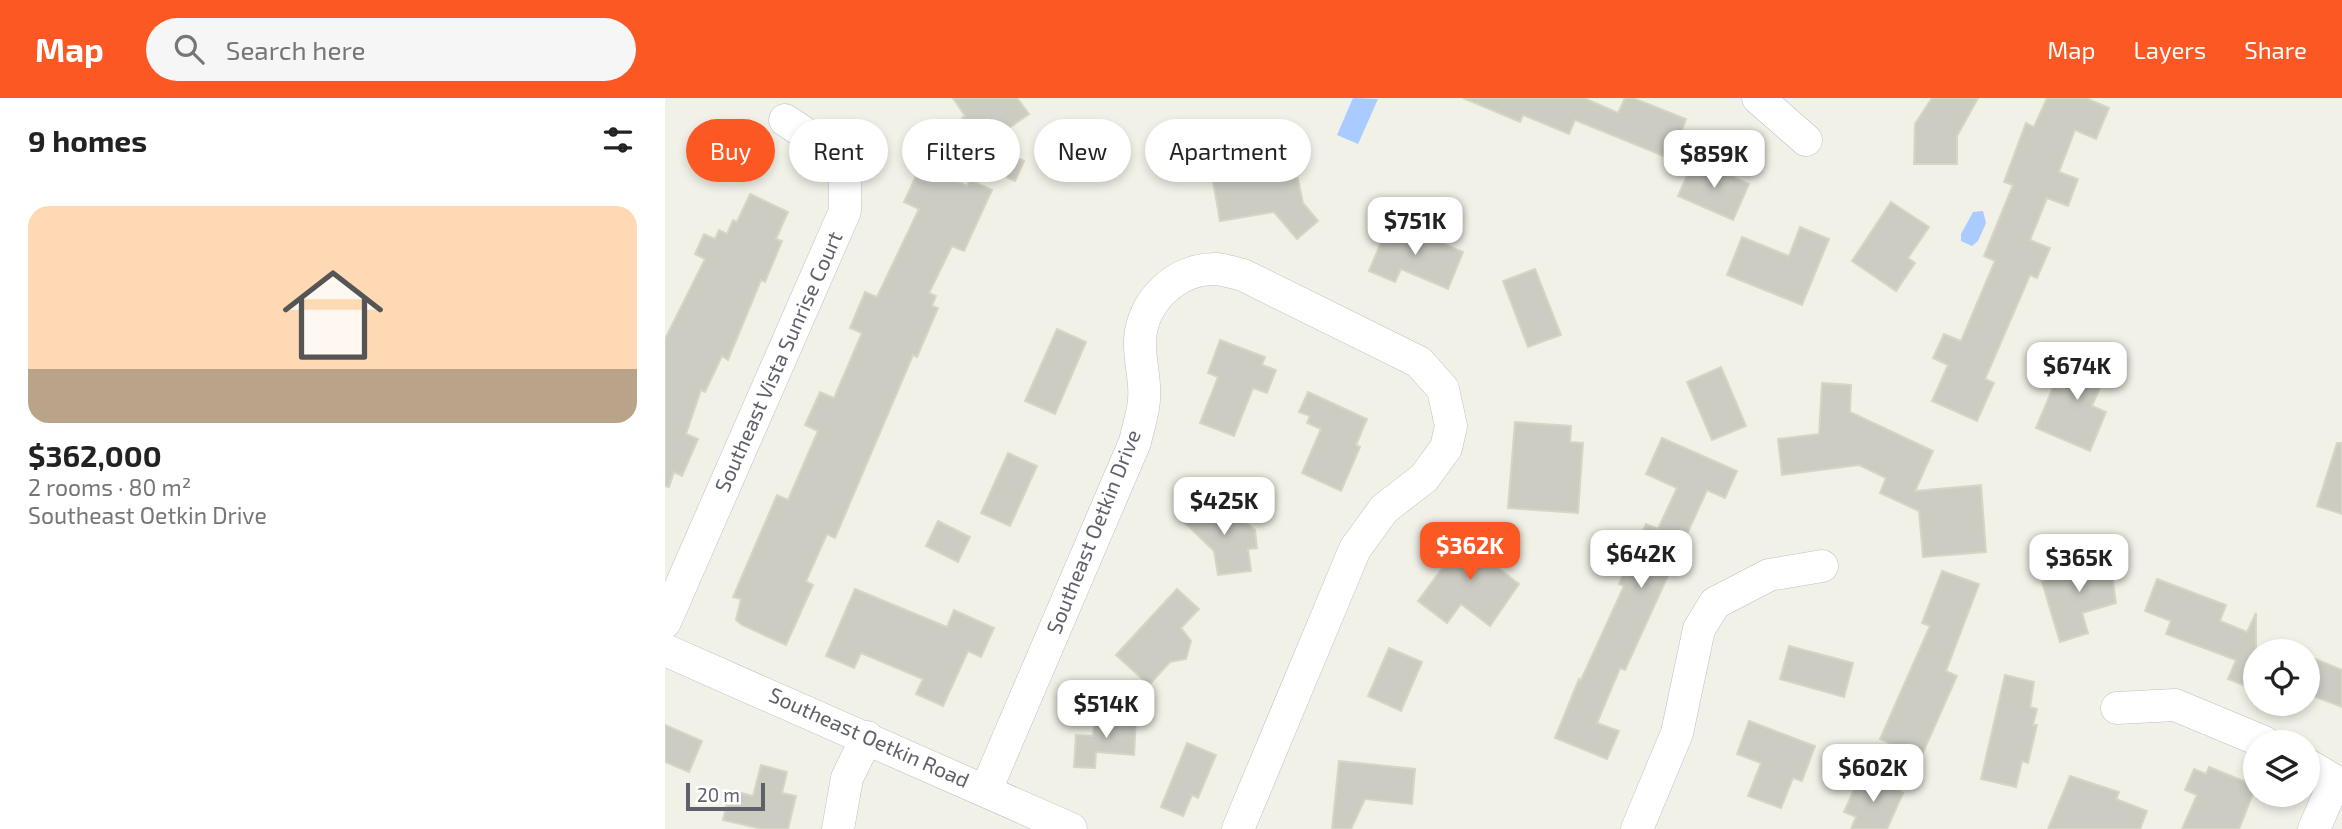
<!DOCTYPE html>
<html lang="en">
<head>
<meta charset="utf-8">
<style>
  body { margin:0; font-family:"Exo 2",sans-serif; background:#f6f6f6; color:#222; height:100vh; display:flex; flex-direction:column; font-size:26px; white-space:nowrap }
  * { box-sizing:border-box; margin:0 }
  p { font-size:23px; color:#767676 }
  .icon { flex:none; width:38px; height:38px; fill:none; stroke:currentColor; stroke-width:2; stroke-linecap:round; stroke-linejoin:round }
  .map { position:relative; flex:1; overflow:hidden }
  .details { display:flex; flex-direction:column; background:#fff; width:665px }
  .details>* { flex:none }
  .guide { position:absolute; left:21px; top:21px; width:665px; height:63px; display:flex; gap:14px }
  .buttons { position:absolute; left:1578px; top:541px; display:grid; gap:14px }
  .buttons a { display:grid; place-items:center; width:77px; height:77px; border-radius:50%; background:#fff; box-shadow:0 4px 10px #0003; font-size:35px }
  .scale { position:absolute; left:21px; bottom:18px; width:79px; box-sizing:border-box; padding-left:7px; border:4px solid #5e6169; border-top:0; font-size:19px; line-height:24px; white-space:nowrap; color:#5e6169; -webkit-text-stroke:5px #fff; paint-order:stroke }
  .price { position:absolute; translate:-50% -60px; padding:0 16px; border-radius:14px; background:#fff; color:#222; font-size:23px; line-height:46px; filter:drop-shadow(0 2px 4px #0008) }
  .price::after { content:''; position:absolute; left:50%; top:42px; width:21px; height:16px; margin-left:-10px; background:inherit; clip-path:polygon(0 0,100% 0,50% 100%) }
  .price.on { background:#fc5823; color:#fff }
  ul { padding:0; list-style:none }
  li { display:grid; align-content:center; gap:14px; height:371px; padding:0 28px }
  li span { display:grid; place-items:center; height:217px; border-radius:21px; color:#555 }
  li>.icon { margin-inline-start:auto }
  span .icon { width:126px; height:126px; fill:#fffc; stroke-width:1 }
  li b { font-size:30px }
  h2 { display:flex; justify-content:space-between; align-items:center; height:84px; padding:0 28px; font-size:30px }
  .chip { padding:0 24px; border-radius:32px; background:#fff; box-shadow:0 4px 10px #0003; font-size:24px; line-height:63px }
  .chip.on { background:#fc5823; color:#fff }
  header { display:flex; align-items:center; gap:42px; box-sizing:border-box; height:98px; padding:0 35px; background:#fc5823; color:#fff }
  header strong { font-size:33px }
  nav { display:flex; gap:38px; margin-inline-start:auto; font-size:24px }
  .search { width:490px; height:63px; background:#f6f6f6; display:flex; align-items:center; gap:18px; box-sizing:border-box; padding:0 24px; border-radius:38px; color:#767676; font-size:26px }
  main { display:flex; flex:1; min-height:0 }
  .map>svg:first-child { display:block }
  .water { fill:#a9cbff }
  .building { fill:#cdccc3; stroke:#d7d5c4; stroke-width:2 }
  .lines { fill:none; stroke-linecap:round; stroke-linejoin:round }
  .minor-casing { stroke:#bebfc6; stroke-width:33 }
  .minor { stroke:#fff; stroke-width:32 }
  .labels { text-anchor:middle; stroke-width:5; stroke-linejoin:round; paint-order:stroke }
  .street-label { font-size:21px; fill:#5e6169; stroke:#fff }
</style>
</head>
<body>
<header>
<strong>Map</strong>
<div class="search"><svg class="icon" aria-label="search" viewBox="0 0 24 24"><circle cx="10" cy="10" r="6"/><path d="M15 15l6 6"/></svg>Search here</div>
<nav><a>Map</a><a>Layers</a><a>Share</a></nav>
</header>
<main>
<section class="details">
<h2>9 homes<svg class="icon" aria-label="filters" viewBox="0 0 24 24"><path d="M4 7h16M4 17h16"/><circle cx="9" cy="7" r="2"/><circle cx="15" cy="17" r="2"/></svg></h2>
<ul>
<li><span style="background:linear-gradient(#ffd9b3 75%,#b9a48a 0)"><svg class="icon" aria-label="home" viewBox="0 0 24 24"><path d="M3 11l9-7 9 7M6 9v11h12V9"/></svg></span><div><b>$362,000</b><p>2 rooms · 80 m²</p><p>Southeast Oetkin Drive</p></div></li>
</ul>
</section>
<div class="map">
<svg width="1677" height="731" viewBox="0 0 1677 731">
  <rect width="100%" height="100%" fill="#f2f1e7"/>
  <g class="water">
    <path d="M 688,0 L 713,1 L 693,46 L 672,37 Z"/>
    <path d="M 1318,113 L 1321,125 L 1313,143 L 1307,148 L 1296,143 L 1296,136 L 1308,114 Z"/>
  </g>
  <g class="building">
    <path d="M 288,0 L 352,0 L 364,16 L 321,46 L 359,63 L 350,83 L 336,77 L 297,20 L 300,18 Z"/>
    <path d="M 798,0 L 919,0 L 953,15 L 960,0 L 968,0 L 1021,21 L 1006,61 L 910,22 L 904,36 L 858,17 L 855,24 Z"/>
    <path d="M 1267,0 L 1313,0 L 1292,38 L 1292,66 L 1249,66 L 1250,26 Z"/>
    <path d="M 1382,0 L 1421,0 L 1444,10 L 1431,41 L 1410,32 L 1394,74 L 1413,81 L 1403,108 L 1382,100 L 1365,142 L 1385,150 L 1372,180 L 1365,177 L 1330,258 L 1320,281 L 1329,285 L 1312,323 L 1267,303 L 1283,267 L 1268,260 L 1279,236 L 1296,243 L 1330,163 L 1319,158 L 1348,87 L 1339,84 L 1361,25 L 1369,29 Z"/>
    <path d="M 628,58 L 638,105 L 653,123 L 632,141 L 609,114 L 555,123 L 546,72 Z"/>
    <path d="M 1029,62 L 1084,86 L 1068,122 L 1013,98 Z"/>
    <path d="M 256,67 L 302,88 L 305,82 L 327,92 L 299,153 L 287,148 L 264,195 L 271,198 L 267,208 L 273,210 L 252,259 L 248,257 L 170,440 L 162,436 L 141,483 L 148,487 L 121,547 L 77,527 L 71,522 L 76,501 L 68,499 L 112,397 L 123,402 L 153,333 L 140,327 L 155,294 L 169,300 L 197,235 L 185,230 L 200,194 L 212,199 L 254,111 L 239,104 Z"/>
    <path d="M 85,96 L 123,114 L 111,141 L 117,143 L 100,184 L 96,182 L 63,262 L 57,258 L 40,294 L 36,292 L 21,336 L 33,341 L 17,378 L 9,374 L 4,389 L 0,388 L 0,241 L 40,161 L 30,156 L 39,136 L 50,141 L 54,132 L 62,136 L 68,122 L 72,124 Z"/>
    <path d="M 1226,104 L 1264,129 L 1243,160 L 1250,165 L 1231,193 L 1187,163 Z"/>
    <path d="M 725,123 L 798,154 L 783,191 L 736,171 L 730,184 L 704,173 Z"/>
    <path d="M 1135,129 L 1164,141 L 1137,207 L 1062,177 L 1077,139 L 1124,158 Z"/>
    <path d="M 870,171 L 896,237 L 863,249 L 838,183 Z"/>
    <path d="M 392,231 L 421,244 L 390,316 L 360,303 Z"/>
    <path d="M 555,242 L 600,259 L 597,267 L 611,272 L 602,295 L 588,290 L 569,338 L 535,325 L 553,279 L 543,275 Z"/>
    <path d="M 1416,248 L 1447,261 L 1427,308 L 1441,314 L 1425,353 L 1371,330 L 1389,287 L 1398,291 Z"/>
    <path d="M 1056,269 L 1081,328 L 1047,342 L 1022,284 Z"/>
    <path d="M 1157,285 L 1186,287 L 1185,314 L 1268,353 L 1250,393 L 1316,387 L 1321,454 L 1258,459 L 1254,413 L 1215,395 L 1221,380 L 1194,367 L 1117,377 L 1113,341 L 1154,336 Z"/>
    <path d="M 643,294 L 702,321 L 691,347 L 695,349 L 676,393 L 637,375 L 656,331 L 642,325 L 645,318 L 634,314 Z"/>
    <path d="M 850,324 L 906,328 L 905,344 L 918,345 L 913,415 L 843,410 Z"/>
    <path d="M 997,340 L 1072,373 L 1060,400 L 1042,392 L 960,572 L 955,570 L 932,625 L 954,633 L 942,661 L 890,640 L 914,581 L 916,582 L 959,488 L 954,486 L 981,426 L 993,431 L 1012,390 L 981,376 Z"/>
    <path d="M 1672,345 L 1677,345 L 1677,416 L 1652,408 Z"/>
    <path d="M 343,355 L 372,368 L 345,428 L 316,415 Z"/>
    <path d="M 541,401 L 550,409 L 555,404 L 590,432 L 592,450 L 583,451 L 586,473 L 553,477 L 549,453 L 519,424 Z"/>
    <path d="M 273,423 L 305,439 L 293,464 L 261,448 Z"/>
    <path d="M 807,430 L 835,451 L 825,464 L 854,486 L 825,528 L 796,506 L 782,525 L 753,503 Z"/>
    <path d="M 1444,454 L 1451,505 L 1417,515 L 1423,535 L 1395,544 L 1377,484 L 1394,479 L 1391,470 Z"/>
    <path d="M 1277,473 L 1314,486 L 1281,573 L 1292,578 L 1256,659 L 1215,641 L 1265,528 L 1257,525 Z"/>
    <path d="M 1492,481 L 1561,507 L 1555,523 L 1582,534 L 1591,515 L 1591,592 L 1563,581 L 1571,562 L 1501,536 L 1506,523 L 1480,513 Z"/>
    <path d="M 190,491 L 282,529 L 289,512 L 329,530 L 316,559 L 303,553 L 278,608 L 251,596 L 258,581 L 196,555 L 189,570 L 161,558 Z"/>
    <path d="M 512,491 L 534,511 L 516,530 L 526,543 L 521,561 L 505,564 L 484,587 L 451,557 Z"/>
    <path d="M 1124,548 L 1188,565 L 1179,599 L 1115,581 Z"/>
    <path d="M 724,550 L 757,564 L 736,613 L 703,598 Z"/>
    <path d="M 1643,558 L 1677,572 L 1677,609 L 1643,596 Z"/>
    <path d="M 1340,577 L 1369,584 L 1365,609 L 1372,611 L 1368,627 L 1372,627 L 1363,665 L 1357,663 L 1351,689 L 1316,681 Z"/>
    <path d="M 430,618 L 471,621 L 469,657 L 431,654 L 430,670 L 409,669 L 411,637 L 428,638 Z"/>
    <path d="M 1084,623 L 1150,648 L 1137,683 L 1128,680 L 1116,710 L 1083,698 L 1096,665 L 1072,656 Z"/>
    <path d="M 0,627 L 37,643 L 24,674 L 0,664 Z"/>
    <path d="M 522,645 L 551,657 L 533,700 L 527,697 L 518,718 L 496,709 Z"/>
    <path d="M 674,663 L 750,671 L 747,706 L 700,701 L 686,731 L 667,731 Z"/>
    <path d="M 96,667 L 122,674 L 117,695 L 131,698 L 123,731 L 97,731 L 58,722 L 65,692 L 88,698 Z"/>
    <path d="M 1544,669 L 1591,688 L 1574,731 L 1517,731 L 1532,697 L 1520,692 L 1529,671 L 1541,676 Z"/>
    <path d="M 1196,676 L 1238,695 L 1222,731 L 1186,731 L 1191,719 L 1179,714 Z"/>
    <path d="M 1405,678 L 1454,694 L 1451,701 L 1482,713 L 1475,731 L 1383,731 Z"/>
  </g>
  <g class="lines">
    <g class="minor-casing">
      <g id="minor">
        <path d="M 1093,0 L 1141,42"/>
        <path d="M 0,524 L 180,113 L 180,77 L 160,49 L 120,22"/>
        <path d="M 0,552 L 406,731"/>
        <path d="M 1452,610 L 1510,607 L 1599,644"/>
        <path d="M 1643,667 L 1670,683 L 1649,731"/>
        <path d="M 321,692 L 470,344 C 473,330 478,316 479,302 C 481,281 474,262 475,242 C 477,203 512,170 551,171 C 560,172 570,175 578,177 L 754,264 L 778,291 L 786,328 L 781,350 L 759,380 L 719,411 L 690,451 L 573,731"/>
        <path d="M 173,731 L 182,680 L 202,639"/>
        <path d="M 972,731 L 1012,635 L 1034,531 L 1050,505 L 1104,477 L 1157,468"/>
      </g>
    </g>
    <use href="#minor" class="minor"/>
  </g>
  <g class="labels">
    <g class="street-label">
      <text transform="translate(114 264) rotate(-66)" y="7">Southeast Vista Sunrise Court</text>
      <text transform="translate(429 434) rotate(-68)" y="7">Southeast Oetkin Drive</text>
      <text transform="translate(204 640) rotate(24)" y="7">Southeast Oetkin Road</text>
    </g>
  </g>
</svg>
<div class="buttons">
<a><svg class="icon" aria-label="locate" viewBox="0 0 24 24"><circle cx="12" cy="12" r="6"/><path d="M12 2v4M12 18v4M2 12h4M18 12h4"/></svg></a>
<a><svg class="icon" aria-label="layers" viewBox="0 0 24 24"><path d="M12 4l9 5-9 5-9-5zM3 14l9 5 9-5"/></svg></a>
</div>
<div class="scale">20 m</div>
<b class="price" style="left:1049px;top:92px">$859K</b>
<b class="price" style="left:750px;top:159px">$751K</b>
<b class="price" style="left:1412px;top:304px">$674K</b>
<b class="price" style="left:559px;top:439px">$425K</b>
<b class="price on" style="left:805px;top:484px">$362K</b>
<b class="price" style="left:976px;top:492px">$642K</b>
<b class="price" style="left:1414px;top:496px">$365K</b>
<b class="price" style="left:441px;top:642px">$514K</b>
<b class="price" style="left:1208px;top:706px">$602K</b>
<div class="guide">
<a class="chip on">Buy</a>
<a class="chip">Rent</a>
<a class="chip">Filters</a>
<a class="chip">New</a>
<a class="chip">Apartment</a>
</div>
</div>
</main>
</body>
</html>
